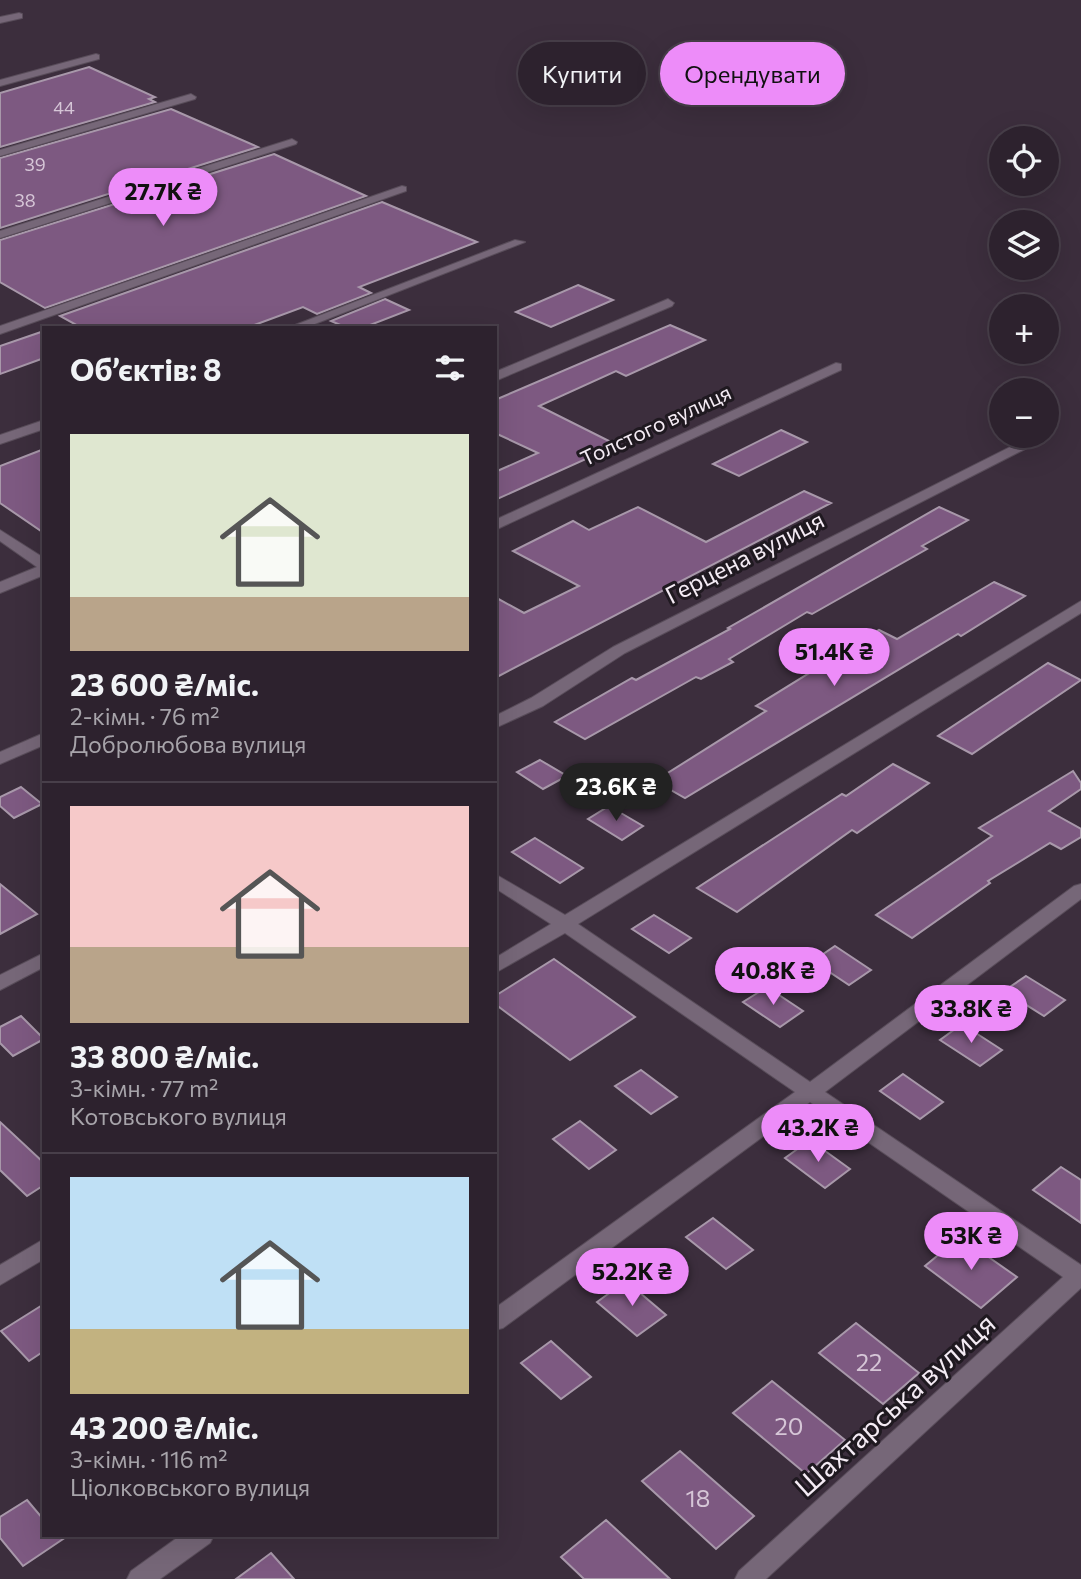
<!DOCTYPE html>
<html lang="uk">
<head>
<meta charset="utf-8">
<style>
  body { margin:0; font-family:Commissioner,sans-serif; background:#392f3a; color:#f1f3f6; height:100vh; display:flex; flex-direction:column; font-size:26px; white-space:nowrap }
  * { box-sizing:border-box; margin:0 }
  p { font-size:23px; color:#a7a4aa }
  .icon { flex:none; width:38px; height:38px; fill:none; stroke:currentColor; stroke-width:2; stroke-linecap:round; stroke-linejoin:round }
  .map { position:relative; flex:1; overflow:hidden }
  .details { position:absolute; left:42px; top:326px; width:455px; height:1211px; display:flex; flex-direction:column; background:#2d222e; border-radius:0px; box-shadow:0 7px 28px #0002,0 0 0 2px #483f4a }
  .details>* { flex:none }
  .guide { position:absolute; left:518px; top:42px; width:457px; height:63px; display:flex; gap:14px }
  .tools { position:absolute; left:989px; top:126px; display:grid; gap:14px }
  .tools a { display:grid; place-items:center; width:70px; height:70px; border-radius:50%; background:#2d222e; box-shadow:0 7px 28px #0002,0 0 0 2px #483f4a; font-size:35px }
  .price { position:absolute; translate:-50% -60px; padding:0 16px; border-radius:24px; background:#ed8cf9; color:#111; font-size:23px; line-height:46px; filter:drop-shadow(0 2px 4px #0008) }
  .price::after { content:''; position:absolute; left:50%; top:42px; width:21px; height:16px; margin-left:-10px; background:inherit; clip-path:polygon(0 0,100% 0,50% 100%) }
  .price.on { background:#222; color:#fff }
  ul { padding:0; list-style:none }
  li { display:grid; align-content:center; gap:14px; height:371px; padding:0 28px }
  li+li { border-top:2px solid #483f4a }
  li span { display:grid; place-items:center; height:217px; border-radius:0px; color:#555 }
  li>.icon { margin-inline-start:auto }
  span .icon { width:126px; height:126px; fill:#fffc; stroke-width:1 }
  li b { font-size:30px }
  h2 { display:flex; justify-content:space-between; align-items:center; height:84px; padding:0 28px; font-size:30px }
  .pill { padding:0 24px; border-radius:32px; background:#2d222e; box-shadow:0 7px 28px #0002,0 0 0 2px #483f4a; font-size:24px; line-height:63px }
  .pill.on { background:#ed8cf9; color:#111 }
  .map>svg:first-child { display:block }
  .building { fill:#7d5981; stroke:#a898aa; stroke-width:2 }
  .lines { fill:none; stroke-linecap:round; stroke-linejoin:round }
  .minor-casing { stroke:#594d5a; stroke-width:2 }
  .minor { fill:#766778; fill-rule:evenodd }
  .labels { text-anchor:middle; stroke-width:6; stroke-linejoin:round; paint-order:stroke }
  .far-number-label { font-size:18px; fill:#d6c6d7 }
  .far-street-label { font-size:21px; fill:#f4ebf4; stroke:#1f1920 }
  .street-label { font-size:24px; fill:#f4ebf4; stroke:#1f1920 }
  .near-number-label { font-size:24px; fill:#d6c6d7 }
  .near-street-label { font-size:28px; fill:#f4ebf4; stroke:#1f1920 }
</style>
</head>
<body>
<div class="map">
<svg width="1081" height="1579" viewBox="0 0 1081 1579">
  <rect width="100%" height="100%" fill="#3c2e3d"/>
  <g class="building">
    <path d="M 89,67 L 155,97 L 149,99 L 155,102 L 0,147 L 0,93 Z"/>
    <path d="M 171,109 L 258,147 L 0,228 L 0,158 Z"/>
    <path d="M 274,154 L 366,196 L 45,308 L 0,282 L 0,240 Z"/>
    <path d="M 382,202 L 477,242 L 359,287 L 371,293 L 317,314 L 303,307 L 249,327 L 80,327 L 60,316 Z"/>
    <path d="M 578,285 L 613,300 L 551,327 L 516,312 Z"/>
    <path d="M 385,299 L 409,310 L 365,327 L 345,327 L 331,321 Z"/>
    <path d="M 670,325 L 705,340 L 626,376 L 616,371 L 539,406 L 617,445 L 495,500 L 495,472 L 538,453 L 495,433 L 495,400 Z"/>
    <path d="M 44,331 L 44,358 L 0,374 L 0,346 Z"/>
    <path d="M 781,430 L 807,442 L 739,476 L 713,464 Z"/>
    <path d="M 44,449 L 44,533 L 0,503 L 0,466 Z"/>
    <path d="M 804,491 L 831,503 L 495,678 L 495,597 L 524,613 L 579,586 L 513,551 L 573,521 L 589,530 L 638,507 L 706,542 Z"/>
    <path d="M 939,507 L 968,520 L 922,546 L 927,549 L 812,614 L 807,612 L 729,659 L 733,662 L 701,679 L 696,677 L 585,739 L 555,722 L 632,678 L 636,680 L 730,629 L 728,628 Z"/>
    <path d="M 994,582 L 1025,596 L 961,636 L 958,634 L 685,798 L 655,781 L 766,711 L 756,706 L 879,630 L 897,639 Z"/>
    <path d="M 1048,663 L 1081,680 L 972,754 L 938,736 Z"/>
    <path d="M 540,760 L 567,776 L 543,789 L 517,772 Z"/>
    <path d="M 893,764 L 929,783 L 857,833 L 852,830 L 737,912 L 697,888 L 842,794 L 846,796 Z"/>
    <path d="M 1073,771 L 1081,783 L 1081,789 L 1049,811 L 1081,829 L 1081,837 L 1061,849 L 1050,843 L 988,881 L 990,883 L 912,938 L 876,915 L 992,836 L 979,828 Z"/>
    <path d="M 21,787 L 42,804 L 14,818 L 0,806 L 0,797 Z"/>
    <path d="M 609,806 L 643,826 L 622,840 L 588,819 Z"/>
    <path d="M 535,838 L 583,868 L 560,883 L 512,852 Z"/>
    <path d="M 0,884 L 37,914 L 0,934 Z"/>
    <path d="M 654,915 L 691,938 L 669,953 L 632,929 Z"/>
    <path d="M 835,946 L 871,970 L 849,985 L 813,961 Z"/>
    <path d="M 554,959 L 635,1017 L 570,1060 L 495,1004 L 495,996 Z"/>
    <path d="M 1026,976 L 1065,1000 L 1044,1016 L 1004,991 Z"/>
    <path d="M 767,987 L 803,1011 L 780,1027 L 743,1002 Z"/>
    <path d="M 21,1016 L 44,1039 L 13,1056 L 0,1043 L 0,1027 Z"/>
    <path d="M 962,1024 L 1002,1050 L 980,1066 L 940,1040 Z"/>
    <path d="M 641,1070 L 677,1097 L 651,1114 L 615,1086 Z"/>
    <path d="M 903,1074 L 943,1102 L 920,1119 L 880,1091 Z"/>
    <path d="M 580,1121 L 616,1150 L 589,1169 L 553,1139 Z"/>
    <path d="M 0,1122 L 44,1163 L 44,1185 L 27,1196 L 0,1170 Z"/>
    <path d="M 810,1140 L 850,1169 L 825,1188 L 785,1158 Z"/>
    <path d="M 1061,1167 L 1081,1180 L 1081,1223 L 1033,1190 Z"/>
    <path d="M 713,1218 L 753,1250 L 726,1269 L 686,1237 Z"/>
    <path d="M 960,1237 L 1017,1277 L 981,1308 L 925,1266 Z"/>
    <path d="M 626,1281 L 666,1315 L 637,1336 L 597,1302 Z"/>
    <path d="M 44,1304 L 44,1351 L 29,1361 L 1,1331 Z"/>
    <path d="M 856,1323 L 919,1373 L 883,1404 L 819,1353 Z"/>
    <path d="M 551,1341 L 591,1377 L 561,1399 L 521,1363 Z"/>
    <path d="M 772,1381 L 845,1440 L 806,1474 L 733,1413 Z"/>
    <path d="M 680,1451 L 754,1516 L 716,1549 L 642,1481 Z"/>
    <path d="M 27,1500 L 44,1520 L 44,1535 L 69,1535 L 23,1566 L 0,1538 L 0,1517 Z"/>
    <path d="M 606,1520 L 670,1579 L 584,1579 L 561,1557 Z"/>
    <path d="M 271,1553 L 294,1579 L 236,1579 Z"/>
  </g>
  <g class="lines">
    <g class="minor-casing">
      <g id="minor">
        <path d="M 19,13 L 22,14 L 22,18 L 0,23 L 0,17 Z"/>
        <path d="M 96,54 L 99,55 L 99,59 L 0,86 L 0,80 Z"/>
        <path d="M 191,94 L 196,97 L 195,99 L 0,156 L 0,150 Z"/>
        <path d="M 292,139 L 297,142 L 296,144 L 0,238 L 0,231 Z"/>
        <path d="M 402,186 L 406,187 L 406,191 L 0,334 L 0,326 Z"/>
        <path d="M 515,240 L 525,242 L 307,327 L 290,327 Z"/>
        <path d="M 668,299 L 674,303 L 672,306 L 495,381 L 495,372 Z"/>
        <path d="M 836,363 L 841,364 L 841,370 L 495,530 L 495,520 Z"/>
        <path d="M 44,420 L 44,429 L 0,444 L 0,435 Z"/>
        <path d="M 1022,441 L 1027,442 L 1027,448 L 625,653 L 543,706 L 495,728 L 495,716 L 531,698 L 613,647 Z"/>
        <path d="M 0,530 L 44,558 L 44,575 L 0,593 L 0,582 L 37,567 L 0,541 Z"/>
        <path d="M 1081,601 L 1081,613 L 578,924 L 810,1082 L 1074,886 L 1081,884 L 1081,899 L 825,1092 L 1081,1265 L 1081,1288 L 766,1579 L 735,1579 L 739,1571 L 1063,1277 L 810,1102 L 503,1328 L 495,1330 L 495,1308 L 795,1092 L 565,933 L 495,973 L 495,958 L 551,924 L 495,888 L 495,874 L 565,915 Z"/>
        <path d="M 44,733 L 44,745 L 0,764 L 0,752 Z"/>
        <path d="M 44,953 L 44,967 L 0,990 L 0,975 Z"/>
        <path d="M 44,1239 L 44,1259 L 0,1285 L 0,1265 Z"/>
        <path d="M 181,1535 L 214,1535 L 210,1543 L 160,1579 L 127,1579 L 131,1571 Z"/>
      </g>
    </g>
    <use href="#minor" class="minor"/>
  </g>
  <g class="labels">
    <g class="far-number-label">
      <text x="64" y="114">44</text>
      <text x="35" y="171">39</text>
      <text x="25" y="207">38</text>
    </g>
    <g class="far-street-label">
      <text transform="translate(656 426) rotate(-25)" y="7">Толстого вулиця</text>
    </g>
    <g class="street-label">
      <text transform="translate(745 558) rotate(-27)" y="8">Герцена вулиця</text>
    </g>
    <g class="near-number-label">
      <text x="869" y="1371">22</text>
      <text x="789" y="1435">20</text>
      <text x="698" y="1507">18</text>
    </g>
    <g class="near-street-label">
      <text transform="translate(895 1405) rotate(-42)" y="10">Шахтарська вулиця</text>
    </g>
  </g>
</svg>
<div class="tools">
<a><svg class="icon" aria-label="locate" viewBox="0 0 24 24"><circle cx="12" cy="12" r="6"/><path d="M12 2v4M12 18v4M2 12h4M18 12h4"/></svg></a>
<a><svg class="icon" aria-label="layers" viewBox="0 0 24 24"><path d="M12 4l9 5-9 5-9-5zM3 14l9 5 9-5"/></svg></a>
<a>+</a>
<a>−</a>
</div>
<b class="price" style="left:163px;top:228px">27.7K ₴</b>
<b class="price" style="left:834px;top:688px">51.4K ₴</b>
<b class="price on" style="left:616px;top:823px">23.6K ₴</b>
<b class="price" style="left:773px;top:1007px">40.8K ₴</b>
<b class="price" style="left:971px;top:1045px">33.8K ₴</b>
<b class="price" style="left:818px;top:1164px">43.2K ₴</b>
<b class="price" style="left:971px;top:1272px">53K ₴</b>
<b class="price" style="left:632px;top:1308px">52.2K ₴</b>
<div class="guide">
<a class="pill">Купити</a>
<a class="pill on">Орендувати</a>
</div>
<section class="details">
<h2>Об’єктів: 8<svg class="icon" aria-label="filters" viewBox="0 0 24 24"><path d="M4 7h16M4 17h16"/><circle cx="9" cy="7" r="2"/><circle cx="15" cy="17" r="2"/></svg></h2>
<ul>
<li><span style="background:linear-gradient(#dfe7d0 75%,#b9a48a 0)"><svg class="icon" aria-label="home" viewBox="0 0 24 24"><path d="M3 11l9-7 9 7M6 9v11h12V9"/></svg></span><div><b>23 600 ₴/міс.</b><p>2-кімн. · 76 m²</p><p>Добролюбова вулиця</p></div></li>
<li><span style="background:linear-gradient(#f6c9c9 65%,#b9a48a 0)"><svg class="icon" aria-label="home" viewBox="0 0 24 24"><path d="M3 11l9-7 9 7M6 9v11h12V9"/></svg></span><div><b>33 800 ₴/міс.</b><p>3-кімн. · 77 m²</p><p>Котовського вулиця</p></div></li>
<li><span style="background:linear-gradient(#bfe0f5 70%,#c2b280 0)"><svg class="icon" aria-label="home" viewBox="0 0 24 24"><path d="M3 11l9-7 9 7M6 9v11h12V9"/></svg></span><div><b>43 200 ₴/міс.</b><p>3-кімн. · 116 m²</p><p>Ціолковського вулиця</p></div></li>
</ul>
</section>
</div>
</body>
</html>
